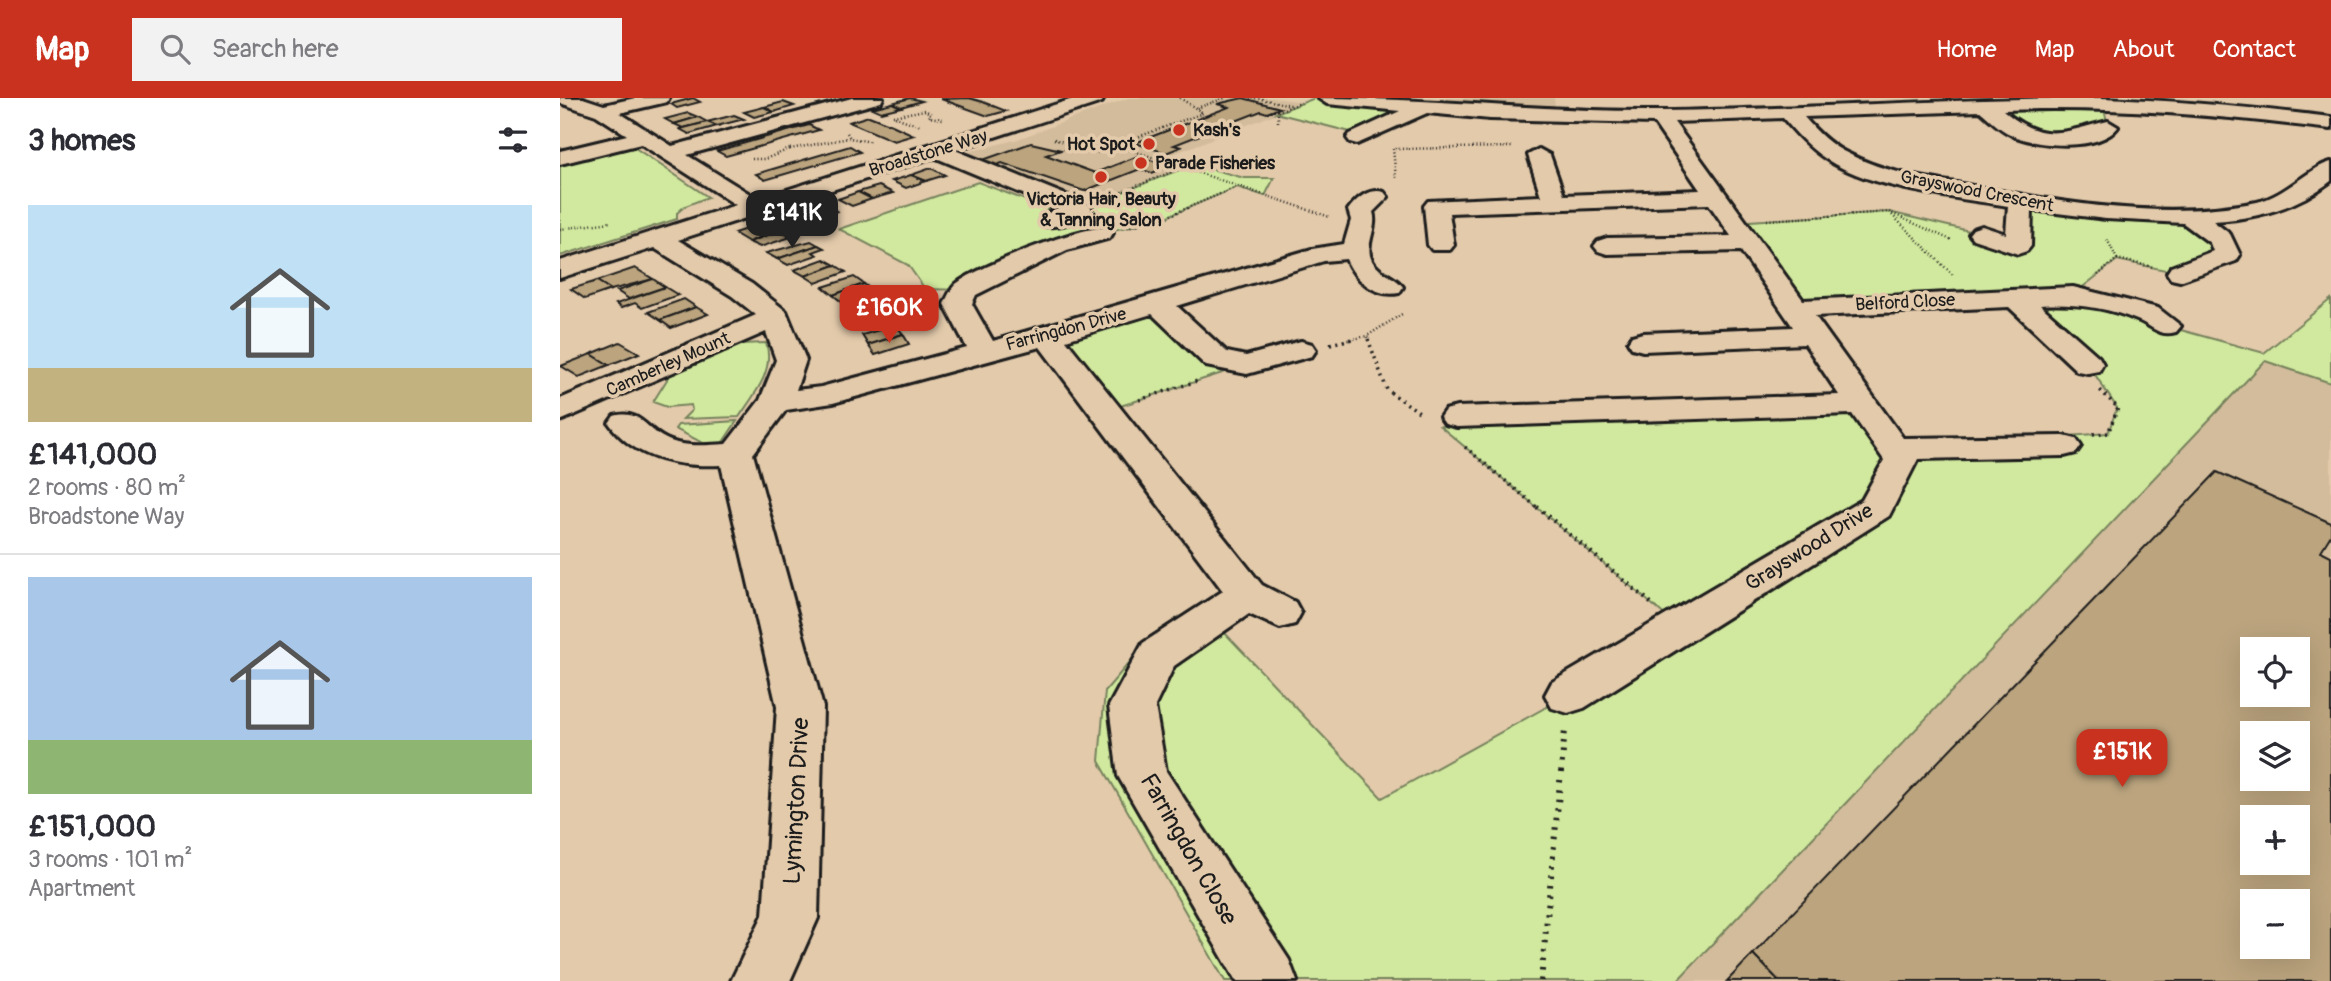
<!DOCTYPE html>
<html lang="en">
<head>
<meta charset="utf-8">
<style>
  body { margin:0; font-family:Pangolin,sans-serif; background:#f2f2f3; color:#2b2b33; height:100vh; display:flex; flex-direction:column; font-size:26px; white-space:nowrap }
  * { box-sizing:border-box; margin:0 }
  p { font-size:23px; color:#7c7c81 }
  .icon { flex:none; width:38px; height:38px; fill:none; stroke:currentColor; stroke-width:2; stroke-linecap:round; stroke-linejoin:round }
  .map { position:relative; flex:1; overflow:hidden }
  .panel { display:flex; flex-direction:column; background:#fff; width:560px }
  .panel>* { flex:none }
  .tools { position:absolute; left:1680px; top:539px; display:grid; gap:14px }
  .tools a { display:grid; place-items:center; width:70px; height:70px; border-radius:0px; background:#fff; box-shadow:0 7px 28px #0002; font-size:35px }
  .price { position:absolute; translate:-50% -60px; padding:0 16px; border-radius:14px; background:#c8321e; color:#fff; font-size:23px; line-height:46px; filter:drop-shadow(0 2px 4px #0008) }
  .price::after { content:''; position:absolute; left:50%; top:42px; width:21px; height:16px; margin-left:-10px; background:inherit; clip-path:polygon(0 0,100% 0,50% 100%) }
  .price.selected { background:#222; color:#fff }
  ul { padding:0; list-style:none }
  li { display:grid; align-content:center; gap:14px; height:371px; padding:0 28px }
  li+li { border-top:2px solid #e1e1e2 }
  li span { display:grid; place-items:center; height:217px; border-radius:0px; color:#555 }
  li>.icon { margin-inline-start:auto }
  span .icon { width:126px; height:126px; fill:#fffc; stroke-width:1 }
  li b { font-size:30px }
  h2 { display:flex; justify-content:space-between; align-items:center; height:84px; padding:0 28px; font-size:30px }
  header { display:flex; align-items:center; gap:42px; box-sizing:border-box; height:98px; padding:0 35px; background:#c8321e; color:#fff }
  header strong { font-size:33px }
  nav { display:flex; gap:38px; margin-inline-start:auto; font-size:24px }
  .search { width:490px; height:63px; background:#f2f2f3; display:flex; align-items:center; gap:18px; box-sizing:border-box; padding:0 24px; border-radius:0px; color:#7c7c81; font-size:26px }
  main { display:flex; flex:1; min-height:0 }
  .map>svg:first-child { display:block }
  .built { fill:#d3bc9b; fill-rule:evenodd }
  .green { fill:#d1e99e; stroke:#76825d; stroke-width:2 }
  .building { fill:#bba47e; stroke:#1c1c1c; stroke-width:2; fill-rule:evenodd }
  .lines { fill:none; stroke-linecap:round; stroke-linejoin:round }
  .minor-casing { stroke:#1c1c1c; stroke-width:6 }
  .path-far3 { stroke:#1c1c1c; stroke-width:2.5; stroke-dasharray:1 2.5; stroke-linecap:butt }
  .path-far2 { stroke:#1c1c1c; stroke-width:3.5; stroke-dasharray:2 4.5; stroke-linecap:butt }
  .path-far1 { stroke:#1c1c1c; stroke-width:4.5; stroke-dasharray:2 5; stroke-linecap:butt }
  .path { stroke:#1c1c1c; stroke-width:6; stroke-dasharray:2.5 7; stroke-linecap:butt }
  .minor { fill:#e3caab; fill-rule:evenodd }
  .poi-dot { fill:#c8321e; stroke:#e3caab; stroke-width:2.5 }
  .labels { text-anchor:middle; stroke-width:7; stroke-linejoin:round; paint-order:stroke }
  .far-poi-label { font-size:18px; font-weight:bold; fill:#1c1c1c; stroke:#e3caab; text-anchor:start }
  .far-street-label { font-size:18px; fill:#1c1c1c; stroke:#e3caab }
  .street-label { font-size:21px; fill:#1c1c1c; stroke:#e3caab }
  .near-street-label { font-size:24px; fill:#1c1c1c; stroke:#e3caab }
</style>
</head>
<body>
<header>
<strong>Map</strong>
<div class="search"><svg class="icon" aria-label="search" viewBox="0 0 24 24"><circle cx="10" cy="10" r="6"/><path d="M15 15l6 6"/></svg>Search here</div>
<nav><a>Home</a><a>Map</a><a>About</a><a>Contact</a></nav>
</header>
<main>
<section class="panel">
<h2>3 homes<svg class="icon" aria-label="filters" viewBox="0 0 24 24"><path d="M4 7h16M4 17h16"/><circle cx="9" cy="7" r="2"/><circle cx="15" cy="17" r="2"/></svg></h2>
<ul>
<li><span style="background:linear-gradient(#bfe0f5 75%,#c2b280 0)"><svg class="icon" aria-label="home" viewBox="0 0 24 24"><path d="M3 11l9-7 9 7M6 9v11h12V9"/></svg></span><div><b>£141,000</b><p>2 rooms · 80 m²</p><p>Broadstone Way</p></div></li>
<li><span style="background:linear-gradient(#a9c7e8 75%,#8fb573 0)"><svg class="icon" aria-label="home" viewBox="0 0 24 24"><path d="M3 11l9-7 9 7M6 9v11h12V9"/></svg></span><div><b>£151,000</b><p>3 rooms · 101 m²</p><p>Apartment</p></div></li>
</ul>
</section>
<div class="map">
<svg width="1771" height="883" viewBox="0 0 1771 883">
  <rect width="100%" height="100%" fill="#e3caab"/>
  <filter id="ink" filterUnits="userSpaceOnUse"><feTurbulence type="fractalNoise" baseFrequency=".0143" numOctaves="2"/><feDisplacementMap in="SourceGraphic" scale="14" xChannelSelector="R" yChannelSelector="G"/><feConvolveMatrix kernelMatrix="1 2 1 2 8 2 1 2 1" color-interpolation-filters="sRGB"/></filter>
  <g filter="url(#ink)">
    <g class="built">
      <path d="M 568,0 L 713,0 L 745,4 L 611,57 L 634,66 L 544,101 L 537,99 L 525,104 L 399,56 L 455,42 Z"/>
      <path d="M 779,0 L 994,0 L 996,16 L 777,1 Z"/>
      <path d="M 1706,263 L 1771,285 L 1771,883 L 1117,883 ZM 1692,551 L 1738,551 L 1738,597 L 1692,597 ZM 1692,635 L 1738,635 L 1738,681 L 1692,681 ZM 1692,719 L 1738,719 L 1738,765 L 1692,765 ZM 1692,803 L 1738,803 L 1738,849 L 1692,849 Z"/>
    </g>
    <g class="green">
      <path d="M 755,0 L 767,0 L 882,11 L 807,41 L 802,37 L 716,15 Z"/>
      <path d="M 1424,6 L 1543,6 L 1548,29 L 1480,39 Z"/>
      <path d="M 60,50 L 75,50 L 148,99 L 125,108 L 117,115 L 117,121 L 0,158 L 0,65 Z"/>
      <path d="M 634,66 L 684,80 L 714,80 L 705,98 L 677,89 L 604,120 L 541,135 L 405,192 L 365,191 L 348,167 L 279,131 L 418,84 L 504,117 Z"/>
      <path d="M 1460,104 L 1628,117 L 1667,157 L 1620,175 L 1557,162 L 1514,196 L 1606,228 L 1704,255 L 1771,201 L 1771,285 L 1705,263 L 1117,883 L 665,883 L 539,663 L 545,593 L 586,545 L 643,512 L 822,700 L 1008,597 L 1119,529 L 880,328 L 1301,306 L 1334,351 L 1548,335 L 1557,310 L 1528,266 L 1455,199 L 1235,211 L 1174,124 L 1329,114 L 1422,136 L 1458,148 Z"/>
      <path d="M 598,206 L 657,262 L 687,267 L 545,313 L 487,238 Z"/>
      <path d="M 206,245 C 215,273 194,297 179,319 L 123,321 L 132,312 L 131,307 L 107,309 L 93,304 L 108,280 L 106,278 L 181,246 Z"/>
      <path d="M 177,323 L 159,350 L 153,350 L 115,331 L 118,327 Z"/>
    </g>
    <g class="building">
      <path d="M 133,0 L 140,4 L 117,10 L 111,6 Z"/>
      <path d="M 350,0 L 362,3 L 341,9 L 332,5 Z"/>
      <path d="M 409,0 L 423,4 L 446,13 L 428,18 L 381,1 Z"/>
      <path d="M 683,0 L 720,10 L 707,15 L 701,13 L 614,47 L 621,49 L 606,55 L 575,45 L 669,9 L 657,6 Z"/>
      <path d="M 223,4 L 234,8 L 214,14 L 204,9 Z"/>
      <path d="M 332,5 L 341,9 L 321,14 L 312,10 Z"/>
      <path d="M 204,9 L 214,14 L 194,19 L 184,14 Z"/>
      <path d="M 128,15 L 138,19 L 114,26 L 105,21 Z"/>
      <path d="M 174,17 L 184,21 L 157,28 L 147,24 Z"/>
      <path d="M 309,18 L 332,27 L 354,37 L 334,43 L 289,24 Z"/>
      <path d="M 138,19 L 147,24 L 123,30 L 114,26 Z"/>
      <path d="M 147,24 L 157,28 L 129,36 L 120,31 Z"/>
      <path d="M 249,27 L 259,32 L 166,58 L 157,53 Z"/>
      <path d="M 471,45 L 501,52 L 486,57 L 535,75 L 578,58 L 609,68 L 592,75 L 580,71 L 524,93 L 442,65 L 434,68 L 420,63 Z"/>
      <path d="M 290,48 L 300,54 L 205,82 L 196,76 Z"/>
      <path d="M 371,70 L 385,77 L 366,83 L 351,77 Z"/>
      <path d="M 351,77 L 366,83 L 346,90 L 332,83 Z"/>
      <path d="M 319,88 L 333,95 L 312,101 L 298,94 Z"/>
      <path d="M 298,94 L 312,101 L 292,108 L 278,101 Z"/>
      <path d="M 262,106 L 277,113 L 253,121 L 239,114 Z"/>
      <path d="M 239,114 L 253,121 L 229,129 L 214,122 Z"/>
      <path d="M 214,122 L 226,128 L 189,144 L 174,135 Z"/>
      <path d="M 220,133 L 231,139 L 200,149 L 189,144 Z"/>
      <path d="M 251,143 L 258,147 L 217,161 L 206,155 Z"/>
      <path d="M 258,147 L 264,150 L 253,154 L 257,157 L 228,167 L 217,161 Z"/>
      <path d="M 264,161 L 275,167 L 245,178 L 234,172 Z"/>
      <path d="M 275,167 L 286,174 L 256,185 L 245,178 Z"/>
      <path d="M 75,170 L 93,181 L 51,192 L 37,183 Z"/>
      <path d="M 294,179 L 304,186 L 273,197 L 263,189 Z"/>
      <path d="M 93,181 L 105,189 L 69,201 L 57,193 Z"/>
      <path d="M 37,183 L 51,192 L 25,201 L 11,191 Z"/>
      <path d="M 304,186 L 314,194 L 283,205 L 273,197 Z"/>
      <path d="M 105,189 L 118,197 L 82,210 L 75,205 L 61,210 L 56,206 Z"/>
      <path d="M 124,201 L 136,209 L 100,222 L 88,214 Z"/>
      <path d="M 318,202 L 325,211 L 291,221 L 284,211 Z"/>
      <path d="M 136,209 L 148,216 L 111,230 L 100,222 Z"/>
      <path d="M 325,211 L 332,221 L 297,231 L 291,221 Z"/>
      <path d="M 336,227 L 343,236 L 308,247 L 302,237 Z"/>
      <path d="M 343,236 L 349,246 L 315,257 L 308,247 Z"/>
      <path d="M 60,244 L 79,255 L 49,267 L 31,256 Z"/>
      <path d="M 31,256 L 49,267 L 19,279 L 1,268 Z"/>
      <path d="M 1657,374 L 1771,425 L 1771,437 L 1761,453 L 1771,458 L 1771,883 L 1219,883 L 1193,856 ZM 1692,551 L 1738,551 L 1738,597 L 1692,597 ZM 1692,635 L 1738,635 L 1738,681 L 1692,681 ZM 1692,719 L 1738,719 L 1738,765 L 1692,765 ZM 1692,803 L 1738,803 L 1738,849 L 1692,849 Z"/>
      <path d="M 1193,856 L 1219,883 L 1167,883 Z"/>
    </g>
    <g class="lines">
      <g class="minor-casing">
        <g id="minor">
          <path d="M 0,0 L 23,0 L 44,7 L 75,0 L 109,0 L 107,4 L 60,15 L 112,48 L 292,0 L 323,0 L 321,4 L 127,57 L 198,101 L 516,0 L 544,0 L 542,4 L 395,52 L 528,106 L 532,111 C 524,123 497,131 483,127 L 480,122 L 483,117 L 499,111 L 374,59 L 118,142 L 192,186 L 226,213 L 246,262 L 236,292 L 261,289 L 407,250 L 384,206 C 387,200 390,192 395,187 C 411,171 528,124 550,130 L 553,135 L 550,140 L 507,152 L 416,197 L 412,206 L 433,243 L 752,151 L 784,146 L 791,122 L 788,112 C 797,100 809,90 824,94 L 828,99 L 813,114 C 819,132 800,151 816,168 C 824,177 836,179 843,189 L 839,195 C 816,200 794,181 786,161 L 764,163 L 617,208 L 667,254 L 686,258 L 741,243 L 752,246 L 756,252 L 752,258 L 687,276 L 646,268 L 592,216 L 506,242 L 702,487 L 735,504 L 741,515 L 735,526 L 720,530 L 689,516 L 614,568 L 595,608 L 606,673 L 729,862 L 737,883 L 676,883 L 558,678 L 549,608 L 583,545 L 663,493 L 480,249 L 273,305 L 226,312 L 193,356 L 263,609 L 258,820 L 230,883 L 171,883 L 203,817 L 217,609 L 161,367 C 119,369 75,362 49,325 L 54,318 C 81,311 85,331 106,341 C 124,350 147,347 166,346 L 200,302 L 216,262 L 206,234 L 0,323 L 0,301 L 196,217 L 172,198 L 94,150 L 0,180 L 0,163 L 176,107 L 81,46 L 0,66 L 0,53 L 67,37 L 36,17 L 0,5 Z"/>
          <path d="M 758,0 C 872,0 986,14 1101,13 C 1247,11 1393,0 1539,0 C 1617,2 1694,10 1771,19 L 1771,31 C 1662,18 1553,8 1443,12 C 1483,46 1503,34 1548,23 L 1558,29 C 1540,54 1474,49 1450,36 C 1439,31 1430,21 1420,13 L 1244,19 C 1257,34 1271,48 1289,56 C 1325,75 1367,80 1407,87 C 1500,104 1603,123 1697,104 C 1727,97 1748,70 1771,64 L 1771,83 C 1736,110 1697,121 1653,123 L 1670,136 L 1680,157 L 1676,163 L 1620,183 L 1611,181 L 1607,175 L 1611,169 L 1653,153 L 1650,145 L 1623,125 L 1546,121 L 1472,112 L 1471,148 L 1467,153 L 1458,156 L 1413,141 L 1409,136 L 1413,131 L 1422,128 L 1446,136 L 1448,108 C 1393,99 1313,92 1266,61 C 1249,50 1236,35 1223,20 L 1114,24 L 1243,202 L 1513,189 L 1598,210 L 1621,228 L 1616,234 C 1598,239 1593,228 1577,222 C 1547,209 1512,205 1480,207 L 1539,259 L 1543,266 L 1539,273 L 1528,275 L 1517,273 L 1449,209 L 1255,218 L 1343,340 L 1504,338 L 1516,341 L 1521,348 L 1516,355 L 1504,358 L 1358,361 L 1329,418 L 1024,610 L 1008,615 L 992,610 L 985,597 L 992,584 L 1302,402 L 1324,362 L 1292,316 L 897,329 L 885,326 L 880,319 L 885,312 L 897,309 L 1279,297 L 1245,246 L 1083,253 L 1072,250 L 1068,244 L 1072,238 L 1083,235 L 1233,229 L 1181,153 L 1047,156 L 1038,153 L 1034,148 L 1038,143 L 1047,140 L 1171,138 L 1149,106 L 889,115 L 894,147 L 890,152 L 872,152 L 868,147 L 864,108 L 868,103 L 981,98 L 968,57 L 979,51 L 990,57 L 1004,97 L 1140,92 L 1094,25 L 930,21 L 867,15 L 797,46 L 790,44 L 787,40 L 790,36 L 840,13 L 767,6 Z"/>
        </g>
      </g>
      <g class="path-far3">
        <path d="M 620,0 L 643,15 L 556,47 L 770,119"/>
        <path d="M 695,0 L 731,7"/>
        <path d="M 637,10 L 665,0"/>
        <path d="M 333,18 L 365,12 L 371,16 L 369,19 L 383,21"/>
        <path d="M 335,19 L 361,28"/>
        <path d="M 718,24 L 718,13 L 741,5"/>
        <path d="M 287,35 L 290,40 L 311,44"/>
        <path d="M 494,41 L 537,55 L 556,47"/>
        <path d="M 230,51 L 289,40"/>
        <path d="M 833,51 L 836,80"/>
        <path d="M 835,51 L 952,49"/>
        <path d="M 192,61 L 205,61 L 230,51"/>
        <path d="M 545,101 L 621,70"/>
        <path d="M 1332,117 L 1393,177"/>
        <path d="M 1207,122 L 1329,114 L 1391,142"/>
        <path d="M 567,129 L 604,120 L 676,89"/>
        <path d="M 0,131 L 51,124"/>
        <path d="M 1557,161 L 1594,169"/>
        <path d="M 1538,177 L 1557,161 L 1547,141"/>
        <path d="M 784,243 L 807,238"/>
        <path d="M 809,243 L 807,238 L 842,216"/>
      </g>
      <g class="path-far2">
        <path d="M 808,241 L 827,292 L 862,316"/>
        <path d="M 770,246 L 792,241"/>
        <path d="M 579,302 L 637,283"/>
        <path d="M 1533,336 L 1548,335 L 1558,310 L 1539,291"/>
        <path d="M 905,349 L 979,411"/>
      </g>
      <path class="path-far1" d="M 977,409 L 1091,505"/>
      <path class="path" d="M 981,883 L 1005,632"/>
      <use href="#minor" class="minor"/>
    </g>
  </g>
  <g class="poi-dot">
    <circle cx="619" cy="32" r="7"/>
    <circle cx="589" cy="46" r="7"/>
    <circle cx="581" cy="65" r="7"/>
    <circle cx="541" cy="79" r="7"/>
  </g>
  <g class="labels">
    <g class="far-poi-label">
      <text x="633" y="38">Kash's</text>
      <text x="575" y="52" text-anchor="end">Hot Spot</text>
      <text x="595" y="71">Parade Fisheries</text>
      <text x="541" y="107" text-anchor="middle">Victoria Hair, Beauty<tspan x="541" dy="21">&amp; Tanning Salon</tspan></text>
    </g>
    <g class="far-street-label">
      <text transform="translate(368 55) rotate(-17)" y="6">Broadstone Way</text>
      <text transform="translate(1417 93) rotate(11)" y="6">Grayswood Crescent</text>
      <text transform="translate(1345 204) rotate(-3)" y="6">Belford Close</text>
      <text transform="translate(506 231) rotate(-15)" y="6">Farringdon Drive</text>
      <text transform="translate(108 266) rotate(-24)" y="6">Camberley Mount</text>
    </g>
    <g class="street-label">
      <text transform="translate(1249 449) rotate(-32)" y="7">Grayswood Drive</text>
    </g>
    <g class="near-street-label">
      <text transform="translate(236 703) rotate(-87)" y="8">Lymington Drive</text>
      <text transform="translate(629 751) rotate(60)" y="8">Farringdon Close</text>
    </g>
  </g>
</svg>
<div class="tools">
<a><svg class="icon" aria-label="locate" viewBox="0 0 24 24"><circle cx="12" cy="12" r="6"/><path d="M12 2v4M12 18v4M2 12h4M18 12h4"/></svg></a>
<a><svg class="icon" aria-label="layers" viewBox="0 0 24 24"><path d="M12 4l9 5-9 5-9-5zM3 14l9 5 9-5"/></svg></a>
<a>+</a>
<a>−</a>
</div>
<b class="price selected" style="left:232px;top:152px">£141K</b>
<b class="price" style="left:329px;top:247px">£160K</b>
<b class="price" style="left:1562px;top:691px">£151K</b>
</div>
</main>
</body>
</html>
